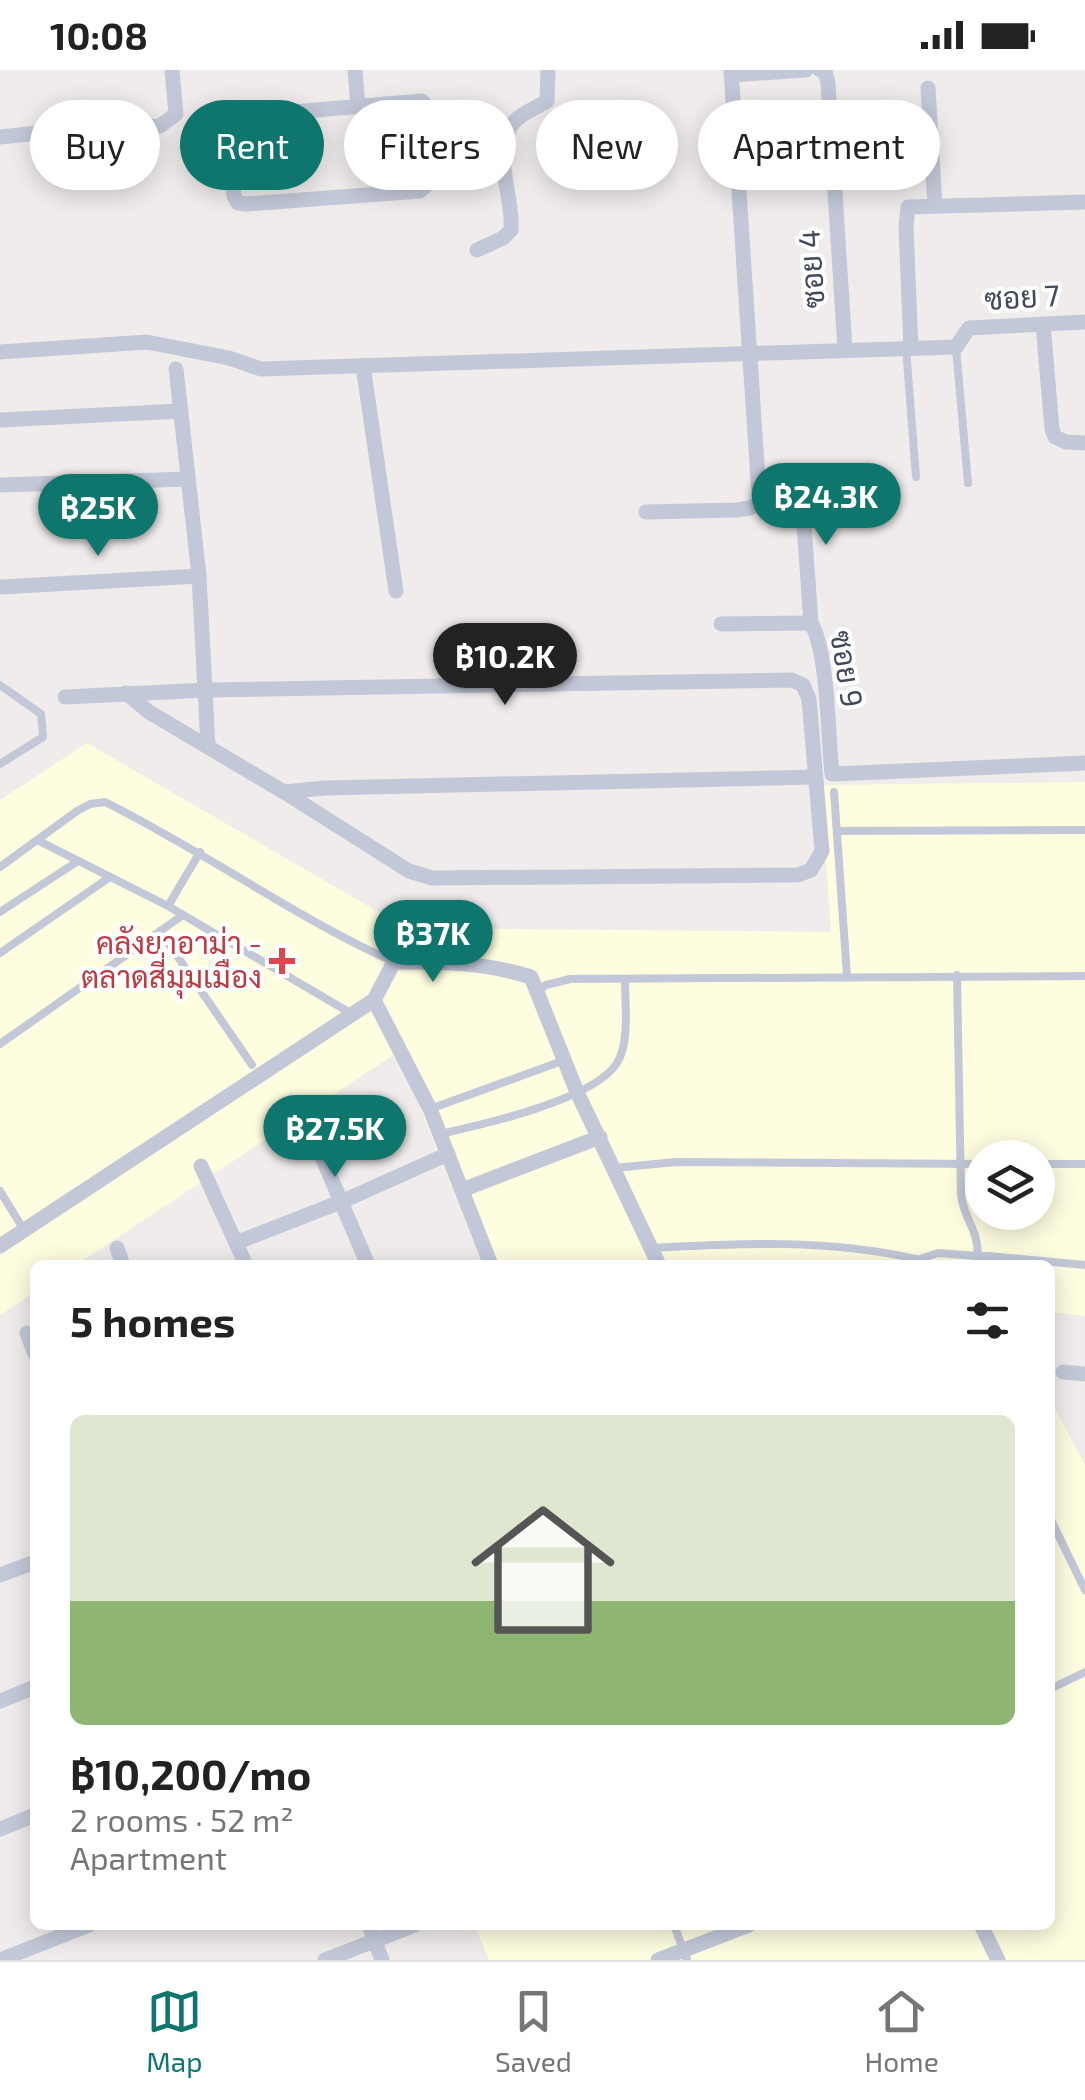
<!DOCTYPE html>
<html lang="en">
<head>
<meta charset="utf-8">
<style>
  body { margin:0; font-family:"Exo 2",Sarabun,sans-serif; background:#f6f6f6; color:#222; height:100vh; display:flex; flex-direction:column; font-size:38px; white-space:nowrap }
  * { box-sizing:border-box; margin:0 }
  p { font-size:32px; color:#767676 }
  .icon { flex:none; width:55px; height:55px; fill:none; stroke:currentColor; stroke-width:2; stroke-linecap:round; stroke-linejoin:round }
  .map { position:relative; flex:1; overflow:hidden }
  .sheet { position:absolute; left:30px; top:1190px; width:1025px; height:670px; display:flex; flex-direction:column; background:#fff; border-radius:15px; box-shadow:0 5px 25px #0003 }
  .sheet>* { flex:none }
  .top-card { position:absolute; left:30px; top:30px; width:1025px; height:90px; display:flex; gap:20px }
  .buttons { position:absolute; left:965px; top:1070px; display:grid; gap:20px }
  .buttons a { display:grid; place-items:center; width:90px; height:90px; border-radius:50%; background:#fff; box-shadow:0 5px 25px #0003; font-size:50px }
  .price { position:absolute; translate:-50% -85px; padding:0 22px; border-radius:35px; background:#0f766e; color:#fff; font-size:32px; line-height:65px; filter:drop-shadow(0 2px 5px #0008) }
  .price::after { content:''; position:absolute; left:50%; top:60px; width:30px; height:22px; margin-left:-15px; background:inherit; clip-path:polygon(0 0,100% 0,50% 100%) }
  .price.current { background:#222; color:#fff }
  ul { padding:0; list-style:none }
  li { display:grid; align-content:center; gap:20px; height:530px; padding:0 40px }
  li span { display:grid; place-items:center; height:310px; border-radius:15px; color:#555 }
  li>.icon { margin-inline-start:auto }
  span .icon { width:180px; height:180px; fill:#fffc; stroke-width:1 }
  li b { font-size:42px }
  h2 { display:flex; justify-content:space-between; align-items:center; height:120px; padding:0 40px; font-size:42px }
  .chip { padding:0 35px; border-radius:45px; background:#fff; box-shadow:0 5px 25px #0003; font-size:35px; line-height:90px }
  .chip.current { background:#0f766e; color:#fff }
  .status { display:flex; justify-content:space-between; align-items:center; height:70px; padding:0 50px; background:#fff; direction:ltr }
  .status svg { height:28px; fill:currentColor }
  .tab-bar { display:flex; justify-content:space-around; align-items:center; height:140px; border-top:2px solid #e0e0e0; background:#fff; font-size:28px; color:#767676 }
  .tab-bar a { display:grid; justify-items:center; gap:5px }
  .tab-bar .current { color:#0f766e }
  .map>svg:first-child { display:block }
  .commercial { fill:#fefde0; fill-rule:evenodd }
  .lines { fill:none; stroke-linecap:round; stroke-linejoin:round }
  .lane { stroke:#c3c8d8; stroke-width:8 }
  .street { stroke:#c3c8d8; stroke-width:15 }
  .health-dot { fill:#e0444e; stroke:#fff; stroke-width:4 }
  .labels { text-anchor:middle; stroke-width:8; stroke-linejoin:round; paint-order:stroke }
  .street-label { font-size:30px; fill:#42485b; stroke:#fff }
  .health-label { font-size:30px; fill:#be3a42; stroke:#fff; text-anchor:end }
</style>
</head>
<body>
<div class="status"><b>10:08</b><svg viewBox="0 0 49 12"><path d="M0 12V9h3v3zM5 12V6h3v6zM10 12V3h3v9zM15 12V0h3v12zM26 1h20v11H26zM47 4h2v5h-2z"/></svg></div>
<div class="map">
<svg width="1085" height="1890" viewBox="0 0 1085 1890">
  <rect width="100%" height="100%" fill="#efeceb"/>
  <g class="commercial">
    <path d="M 87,673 L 406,858 L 831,862 L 821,715 L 1085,712 L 1085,1246 L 1050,1242 L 1050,1195 L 483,1195 L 398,982 L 76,1195 L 35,1195 L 35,1222 L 0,1245 L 0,730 ZM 982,1088 L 1038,1088 L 1038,1142 L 982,1142 Z"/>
    <path d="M 1050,1329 L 1085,1395 L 1085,1890 L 489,1890 L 475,1855 L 1050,1855 Z"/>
  </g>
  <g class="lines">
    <g class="lane">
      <path d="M 906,278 L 916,407"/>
      <path d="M 956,278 L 968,413"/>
      <path d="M 0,615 L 41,644 L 43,667 L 0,694"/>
      <path d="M 834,722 L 847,905"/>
      <path d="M 838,761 L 1085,760"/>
      <path d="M 39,771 L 168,836 L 352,944"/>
      <path d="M 0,797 L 77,741 L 90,734 L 105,732 C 204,781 296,848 394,892"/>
      <path d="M 168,836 L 200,782"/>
      <path d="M 0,842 L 78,791"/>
      <path d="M 160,861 L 252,995"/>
      <path d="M 0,883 L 110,807"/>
      <path d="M 537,922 L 546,915 L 570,909 L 1085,906"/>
      <path d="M 0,974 L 183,845"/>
      <path d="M 430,1039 L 565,990"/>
      <path d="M 440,1064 C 481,1055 594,1030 617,993 C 630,972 625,934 625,909"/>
      <path d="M 1038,1094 L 1085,1094"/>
      <path d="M 614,1098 L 676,1092 L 982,1094"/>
      <path d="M 0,1121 L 24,1160"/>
      <path d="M 652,1178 C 740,1173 829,1169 916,1189"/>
      <path d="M 902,1195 L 938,1183 L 978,1186 C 978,1158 964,1150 961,1125 L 957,905"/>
      <path d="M 978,1195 L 978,1186 L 989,1186 L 1085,1195"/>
      <path d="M 1050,1448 L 1085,1520"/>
      <path d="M 1050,1619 L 1085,1602"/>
      <path d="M 674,1855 L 687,1890"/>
    </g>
    <g class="street">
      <path d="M 355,0 L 358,37"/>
      <path d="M 731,0 L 759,425 L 803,441 L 811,553 C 828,581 828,667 832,704 L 1085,693"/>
      <path d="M 820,0 L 825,1 L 828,13 L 845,279"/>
      <path d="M 731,5 L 806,0"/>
      <path d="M 928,18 L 935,136"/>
      <path d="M 422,31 L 429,40 L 430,112 L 420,121 L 247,134 L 238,133 L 234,126 L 227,59 L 228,52 L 233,47 Z"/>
      <path d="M 0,67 L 75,59 L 160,56 L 176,44 L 172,0"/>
      <path d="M 477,180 L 503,168 L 511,160 C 514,127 490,81 514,52 C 522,42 537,38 547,31 L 548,0"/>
      <path d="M 1043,254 L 1052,359 L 1055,367 L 1066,372 L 1085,373"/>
      <path d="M 911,278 L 906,157 L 908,137 L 1085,132"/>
      <path d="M 0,282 L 147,272 L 229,288 L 261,299 L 956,277 L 969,258 L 1085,252"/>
      <path d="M 363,296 L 396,521"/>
      <path d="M 176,299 L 199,506 L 208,677"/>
      <path d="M 0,350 L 181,341"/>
      <path d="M 0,415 L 188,409"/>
      <path d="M 646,442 L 736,440 L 750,438 L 764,429"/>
      <path d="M 0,517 L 199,506"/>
      <path d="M 721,554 L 811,553"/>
      <path d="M 65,627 L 207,620 L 792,610 L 803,615 L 809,629 L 822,781 L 811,800 L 798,805 L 432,808 L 409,801 L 284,722 L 149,642 L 126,623"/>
      <path d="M 284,722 L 325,718 L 815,707"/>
      <path d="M 374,930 L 430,1039 L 491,1195"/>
      <path d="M 299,1033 L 368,1195"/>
      <path d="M 201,1096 L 246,1195"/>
      <path d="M 462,1120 L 600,1067"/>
      <path d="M 238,1172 L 343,1131 L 448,1084"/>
      <path d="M 0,1176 L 374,930 L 394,892 C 443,892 484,892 531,907 L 577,1022 L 659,1195"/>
      <path d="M 117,1178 L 123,1195"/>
      <path d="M 27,1263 L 35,1284"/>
      <path d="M 1063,1302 L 1085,1304"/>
      <path d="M 0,1505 L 35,1492"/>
      <path d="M 0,1631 L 35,1617"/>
      <path d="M 0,1759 L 35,1745"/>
      <path d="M 369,1855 L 382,1890"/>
      <path d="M 981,1855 L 998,1890"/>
      <path d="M 0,1890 L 89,1855"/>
      <path d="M 325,1890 L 415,1855"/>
      <path d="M 658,1890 L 749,1855"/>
    </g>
  </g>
  <path class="health-dot" d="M277 876h10v10h10v10h-10v10h-10v-10h-10v-10h10z"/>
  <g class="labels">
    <g class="street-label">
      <text transform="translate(812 199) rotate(-94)" y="10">ซอย 4</text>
      <text transform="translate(1022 228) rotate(-3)" y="10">ซอย 7</text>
      <text transform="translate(846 599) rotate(81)" y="10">ซอย 9</text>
    </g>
    <g class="health-label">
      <text x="262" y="884">คลังยาอาม่า -<tspan x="262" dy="34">ตลาดสี่มุมเมือง</tspan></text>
    </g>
  </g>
</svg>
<div class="buttons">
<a><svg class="icon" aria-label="layers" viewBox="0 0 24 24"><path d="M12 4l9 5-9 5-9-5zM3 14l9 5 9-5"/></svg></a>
</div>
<b class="price" style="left:826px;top:478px">฿24.3K</b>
<b class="price" style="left:98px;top:489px">฿25K</b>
<b class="price current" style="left:505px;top:638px">฿10.2K</b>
<b class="price" style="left:433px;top:915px">฿37K</b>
<b class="price" style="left:335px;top:1110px">฿27.5K</b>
<div class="top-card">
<a class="chip">Buy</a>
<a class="chip current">Rent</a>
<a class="chip">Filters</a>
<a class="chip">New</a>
<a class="chip">Apartment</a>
</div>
<section class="sheet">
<h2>5 homes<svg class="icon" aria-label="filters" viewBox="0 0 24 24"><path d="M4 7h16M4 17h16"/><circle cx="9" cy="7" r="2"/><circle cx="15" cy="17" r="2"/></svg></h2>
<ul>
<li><span style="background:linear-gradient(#dfe7d0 60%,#8fb573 0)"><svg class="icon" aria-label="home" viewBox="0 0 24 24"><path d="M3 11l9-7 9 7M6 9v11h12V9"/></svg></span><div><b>฿10,200/mo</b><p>2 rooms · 52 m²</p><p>Apartment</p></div></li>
</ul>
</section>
</div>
<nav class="tab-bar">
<a class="current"><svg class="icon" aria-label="map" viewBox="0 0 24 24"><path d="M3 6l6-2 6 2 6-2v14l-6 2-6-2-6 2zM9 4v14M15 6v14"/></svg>Map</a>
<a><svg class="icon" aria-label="saved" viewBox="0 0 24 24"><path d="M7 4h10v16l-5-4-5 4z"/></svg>Saved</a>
<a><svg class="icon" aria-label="home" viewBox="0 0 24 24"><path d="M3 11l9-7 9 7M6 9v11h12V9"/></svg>Home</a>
</nav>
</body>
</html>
